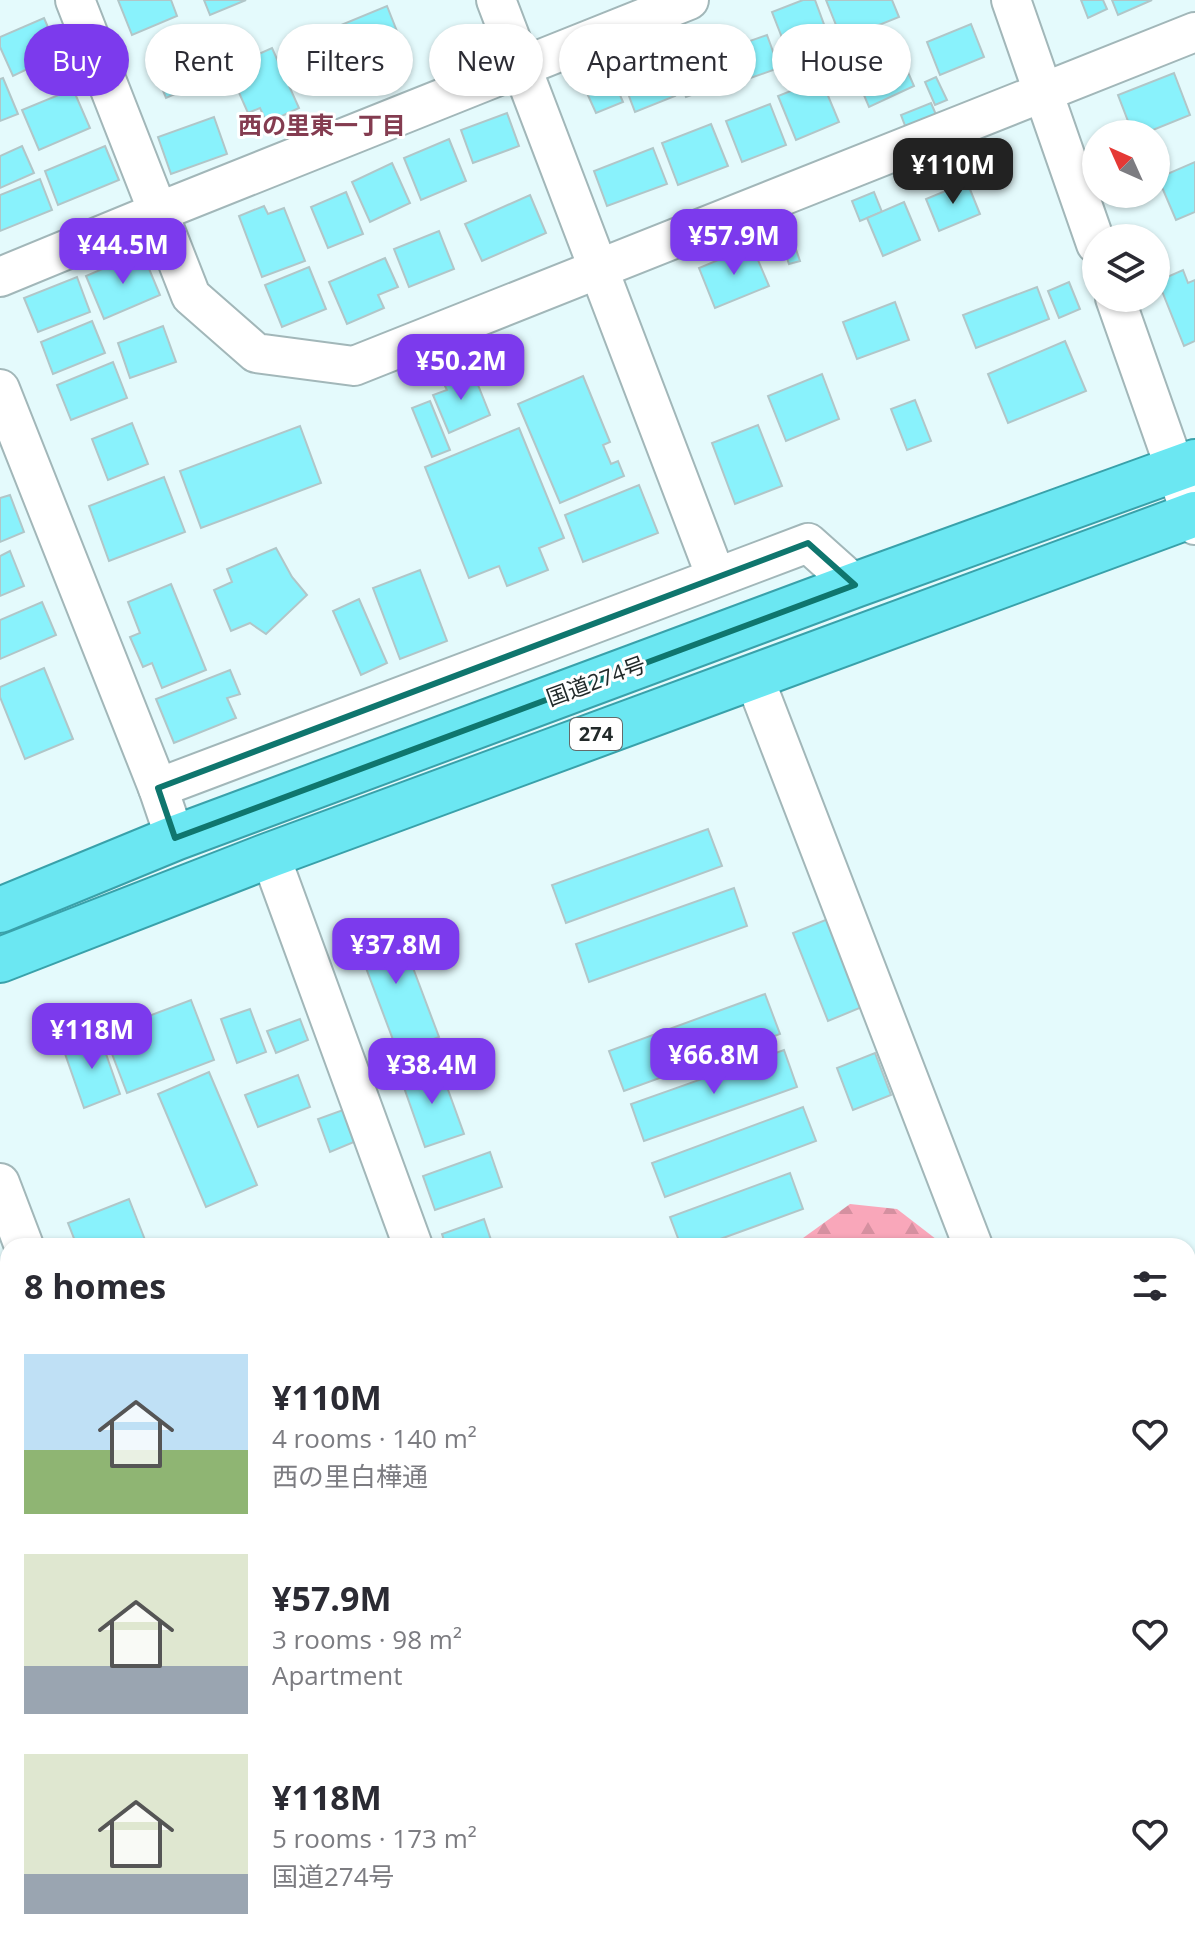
<!DOCTYPE html>
<html lang="en">
<head>
<meta charset="utf-8">
<style>
  body { margin:0; font-family:"Open Sans","Noto Sans JP",sans-serif; background:#f2f2f3; color:#2b2b33; height:100vh; display:flex; flex-direction:column; font-size:30px; white-space:nowrap }
  * { box-sizing:border-box; margin:0 }
  p { font-size:26px; color:#7c7c81 }
  .icon { flex:none; width:44px; height:44px; fill:none; stroke:currentColor; stroke-width:2; stroke-linecap:round; stroke-linejoin:round }
  .map { position:relative; flex:1; overflow:hidden }
  .panel { position:absolute; left:0px; top:1238px; width:1196px; height:712px; display:flex; flex-direction:column; background:#fff; border-radius:24px 24px 0 0; box-shadow:0 2px 6px #0004 }
  .panel>* { flex:none }
  .hud { position:absolute; left:24px; top:24px; width:1148px; height:72px; display:flex; gap:16px }
  .needle { width:52px; rotate:315deg }
  .fabs { position:absolute; left:1082px; top:120px; display:grid; gap:16px }
  .fabs a { display:grid; place-items:center; width:88px; height:88px; border-radius:50%; background:#fff; box-shadow:0 2px 6px #0004; font-size:40px }
  .price { position:absolute; translate:-50% -68px; padding:0 18px; border-radius:16px; background:#7c3aed; color:#fff; font-size:26px; line-height:52px; filter:drop-shadow(0 2px 4px #0008) }
  .price::after { content:''; position:absolute; left:50%; top:48px; width:24px; height:18px; margin-left:-12px; background:inherit; clip-path:polygon(0 0,100% 0,50% 100%) }
  .price.current { background:#222; color:#fff }
  ul { padding:0; list-style:none }
  li { display:flex; align-items:center; gap:24px; height:200px; padding:0 24px }
  li span { display:grid; place-items:center; flex:none; width:224px; height:160px; border-radius:0px; color:#555 }
  li>.icon { margin-inline-start:auto }
  span .icon { width:96px; height:96px; fill:#fffc; stroke-width:1 }
  li b { font-size:34px }
  h2 { display:flex; justify-content:space-between; align-items:center; height:96px; padding:0 24px; font-size:34px }
  .tag { padding:0 28px; border-radius:36px; background:#fff; box-shadow:0 2px 6px #0004; font-size:28px; line-height:72px }
  .tag.current { background:#7c3aed; color:#fff }
  .map>svg:first-child { display:block }
  .forest { fill:url(#forest-firs) }
  .building { fill:#89f2fc; stroke:#b1c6c8; stroke-width:2 }
  .lines { fill:none; stroke-linecap:round; stroke-linejoin:round }
  .minor-casing { stroke:#a2b7b9; stroke-width:42 }
  .trunk-casing { stroke:#39a1aa; stroke-width:48 }
  .minor { stroke:#fff; stroke-width:38 }
  .trunk { stroke:#6be7f2; stroke-width:44 }
  .marked { fill:none; stroke:#0f766e; stroke-width:6; stroke-linejoin:round }
  .labels { text-anchor:middle; stroke-width:6; stroke-linejoin:round; paint-order:stroke }
  .shield { fill:#fff; stroke:#646a6a; stroke-width:2 }
  .shield-label { font-size:20px; font-weight:bold; fill:#222a2a }
  .street-label { font-size:22px; fill:#222a2a; stroke:#fff }
  .neighbourhood-label { font-size:24px; font-weight:bold; fill:#843c50; stroke:#fff }
</style>
</head>
<body>
<div class="map">
<svg width="1195" height="1950" viewBox="0 0 1195 1950">
  <defs>
    <pattern id="forest-firs" width="22" height="20" patternUnits="userSpaceOnUse" patternTransform="scale(2)"><rect width="22" height="20" fill="#f9a7ba"/><path d="M5 1l3.5 6h-7zM16 11l3.5 6h-7z" fill="#d590a0"/></pattern>
  </defs>
  <rect width="100%" height="100%" fill="#e4fafc"/>
  <g class="forest">
    <path d="M 850,1204 L 897,1209 L 945,1246 L 792,1246 Z"/>
    <path d="M 1188,1391 L 1195,1394 L 1195,1950 L 267,1950 L 267,1942 L 1188,1942 Z"/>
  </g>
  <g class="building">
    <path d="M 118,0 L 171,0 L 177,16 L 132,35 Z"/>
    <path d="M 204,0 L 246,0 L 210,15 Z"/>
    <path d="M 803,0 L 815,0 L 829,38 L 788,53 L 772,12 Z"/>
    <path d="M 826,0 L 892,0 L 899,17 L 842,40 Z"/>
    <path d="M 1081,0 L 1103,0 L 1107,9 L 1088,18 Z"/>
    <path d="M 1112,0 L 1152,0 L 1118,15 Z"/>
    <path d="M 387,6 L 402,44 L 356,63 L 341,25 Z"/>
    <path d="M 44,18 L 50,32 L 60,27 L 80,72 L 56,83 L 46,60 L 13,76 L 0,47 L 0,37 Z"/>
    <path d="M 971,24 L 984,57 L 940,75 L 927,42 Z"/>
    <path d="M 335,31 L 351,68 L 302,89 L 286,52 Z"/>
    <path d="M 767,35 L 779,68 L 739,82 L 727,49 Z"/>
    <path d="M 712,39 L 728,82 L 686,97 L 670,54 Z"/>
    <path d="M 199,47 L 212,78 L 166,98 L 153,66 Z"/>
    <path d="M 897,47 L 914,86 L 869,107 L 852,67 Z"/>
    <path d="M 272,48 L 299,108 L 267,123 L 260,108 L 248,113 L 228,68 Z"/>
    <path d="M 661,59 L 675,96 L 635,112 L 621,75 Z"/>
    <path d="M 1174,73 L 1190,115 L 1143,134 L 1133,134 L 1118,95 Z"/>
    <path d="M 936,77 L 947,100 L 935,105 L 925,82 Z"/>
    <path d="M 3,78 L 18,114 L 0,121 L 0,79 Z"/>
    <path d="M 613,79 L 623,102 L 596,113 L 586,91 Z"/>
    <path d="M 821,79 L 839,122 L 796,140 L 778,96 Z"/>
    <path d="M 73,89 L 90,128 L 39,150 L 22,110 Z"/>
    <path d="M 931,103 L 940,124 L 909,136 L 901,115 Z"/>
    <path d="M 770,104 L 786,145 L 742,162 L 726,121 Z"/>
    <path d="M 507,113 L 519,146 L 473,163 L 461,130 Z"/>
    <path d="M 214,117 L 227,154 L 171,174 L 158,137 Z"/>
    <path d="M 711,124 L 728,166 L 678,185 L 662,143 Z"/>
    <path d="M 449,139 L 466,181 L 421,200 L 404,158 Z"/>
    <path d="M 22,146 L 34,173 L 0,188 L 0,156 Z"/>
    <path d="M 105,146 L 119,180 L 58,205 L 45,171 Z"/>
    <path d="M 653,148 L 667,184 L 607,206 L 594,171 Z"/>
    <path d="M 959,159 L 967,182 L 946,191 L 937,168 Z"/>
    <path d="M 1195,162 L 1195,212 L 1176,220 L 1158,178 Z"/>
    <path d="M 392,163 L 410,203 L 370,222 L 352,182 Z"/>
    <path d="M 40,179 L 52,210 L 0,231 L 0,195 Z"/>
    <path d="M 967,182 L 980,214 L 939,231 L 926,199 Z"/>
    <path d="M 346,192 L 363,234 L 328,248 L 311,207 Z"/>
    <path d="M 874,192 L 882,212 L 860,221 L 852,201 Z"/>
    <path d="M 530,195 L 546,233 L 482,261 L 465,224 Z"/>
    <path d="M 904,202 L 920,240 L 883,256 L 867,218 Z"/>
    <path d="M 264,206 L 268,214 L 284,208 L 305,261 L 262,277 L 239,216 Z"/>
    <path d="M 439,231 L 454,269 L 409,287 L 394,249 Z"/>
    <path d="M 791,235 L 800,261 L 789,264 L 780,238 Z"/>
    <path d="M 752,246 L 769,286 L 715,308 L 699,268 Z"/>
    <path d="M 142,252 L 160,295 L 104,319 L 86,276 Z"/>
    <path d="M 385,258 L 398,287 L 378,295 L 384,308 L 347,324 L 329,282 Z"/>
    <path d="M 309,267 L 326,309 L 282,327 L 265,285 Z"/>
    <path d="M 1183,270 L 1188,283 L 1195,280 L 1195,341 L 1184,346 L 1158,281 Z"/>
    <path d="M 77,277 L 90,312 L 38,332 L 24,298 Z"/>
    <path d="M 1069,282 L 1080,309 L 1059,318 L 1048,291 Z"/>
    <path d="M 1037,287 L 1049,319 L 976,348 L 963,315 Z"/>
    <path d="M 895,302 L 909,340 L 857,359 L 843,322 Z"/>
    <path d="M 92,321 L 105,353 L 53,374 L 41,342 Z"/>
    <path d="M 163,326 L 176,362 L 130,378 L 118,343 Z"/>
    <path d="M 1065,341 L 1086,391 L 1008,423 L 988,374 Z"/>
    <path d="M 113,362 L 127,398 L 71,420 L 57,385 Z"/>
    <path d="M 472,370 L 490,415 L 449,433 L 433,395 L 447,390 L 443,382 Z"/>
    <path d="M 822,374 L 839,419 L 786,441 L 768,396 Z"/>
    <path d="M 583,376 L 610,442 L 603,445 L 611,464 L 618,461 L 624,476 L 560,503 L 518,404 Z"/>
    <path d="M 915,400 L 931,441 L 907,450 L 891,409 Z"/>
    <path d="M 430,401 L 450,450 L 432,457 L 412,408 Z"/>
    <path d="M 132,423 L 148,464 L 108,480 L 92,439 Z"/>
    <path d="M 758,425 L 782,486 L 735,504 L 712,443 Z"/>
    <path d="M 300,426 L 321,483 L 201,528 L 180,471 Z"/>
    <path d="M 519,428 L 564,538 L 539,548 L 548,570 L 507,586 L 499,566 L 469,578 L 425,467 Z"/>
    <path d="M 164,477 L 185,532 L 109,561 L 89,506 Z"/>
    <path d="M 639,485 L 658,533 L 583,562 L 565,515 Z"/>
    <path d="M 10,495 L 24,532 L 0,542 L 0,498 Z"/>
    <path d="M 276,548 L 292,577 L 307,595 L 266,634 L 250,623 L 231,631 L 214,590 L 232,582 L 227,569 Z"/>
    <path d="M 10,551 L 24,586 L 0,596 L 0,556 Z"/>
    <path d="M 420,570 L 447,641 L 400,659 L 373,588 Z"/>
    <path d="M 171,584 L 206,670 L 162,688 L 152,663 L 143,667 L 130,637 L 140,633 L 128,602 Z"/>
    <path d="M 359,599 L 387,663 L 361,675 L 333,611 Z"/>
    <path d="M 42,602 L 56,635 L 0,659 L 0,620 Z"/>
    <path d="M 44,668 L 73,739 L 25,759 L 0,697 L 0,687 Z"/>
    <path d="M 230,670 L 240,694 L 227,698 L 236,718 L 174,743 L 156,699 Z"/>
    <path d="M 708,829 L 722,866 L 566,923 L 552,885 Z"/>
    <path d="M 734,888 L 747,926 L 589,982 L 576,944 Z"/>
    <path d="M 828,919 L 862,1007 L 828,1021 L 793,933 Z"/>
    <path d="M 395,920 L 439,1037 L 398,1053 L 354,936 Z"/>
    <path d="M 765,994 L 780,1034 L 624,1091 L 609,1051 Z"/>
    <path d="M 191,1000 L 214,1060 L 127,1093 L 104,1033 Z"/>
    <path d="M 250,1009 L 266,1052 L 237,1063 L 221,1019 Z"/>
    <path d="M 300,1019 L 308,1040 L 276,1053 L 267,1031 Z"/>
    <path d="M 99,1034 L 120,1094 L 84,1108 L 63,1048 Z"/>
    <path d="M 784,1050 L 797,1087 L 644,1141 L 631,1104 Z"/>
    <path d="M 875,1053 L 891,1095 L 853,1110 L 837,1068 Z"/>
    <path d="M 439,1065 L 464,1134 L 425,1147 L 401,1079 Z"/>
    <path d="M 209,1072 L 257,1185 L 206,1207 L 158,1094 Z"/>
    <path d="M 298,1075 L 310,1107 L 258,1127 L 245,1095 Z"/>
    <path d="M 803,1107 L 816,1141 L 665,1197 L 652,1163 Z"/>
    <path d="M 343,1110 L 354,1142 L 330,1152 L 318,1119 Z"/>
    <path d="M 490,1152 L 502,1187 L 435,1210 L 423,1176 Z"/>
    <path d="M 790,1173 L 803,1209 L 701,1246 L 681,1246 L 670,1217 Z"/>
    <path d="M 129,1199 L 147,1245 L 77,1246 L 68,1223 Z"/>
    <path d="M 484,1219 L 493,1246 L 446,1246 L 442,1234 Z"/>
    <path d="M 0,1482 L 8,1504 L 8,1514 L 0,1516 Z"/>
    <path d="M 0,1552 L 8,1555 L 8,1659 L 0,1662 Z"/>
  </g>
  <g class="lines">
    <g class="minor-casing">
      <g id="minor">
        <path d="M 75,0 L 191,296 L 256,353 L 354,366 L 1195,32"/>
        <path d="M 496,0 L 716,577"/>
        <path d="M 1011,0 L 1096,244"/>
        <path d="M 0,277 L 158,212 L 689,0"/>
        <path d="M 1115,298 L 1195,525"/>
        <path d="M 0,389 L 158,788 L 175,838"/>
        <path d="M 753,675 L 973,1246"/>
        <path d="M 158,788 L 808,543 L 855,585"/>
        <path d="M 270,855 L 413,1246"/>
        <path d="M 0,1183 L 24,1246"/>
        <path d="M 1188,1332 L 1195,1329"/>
        <path d="M 0,1839 L 8,1836"/>
        <path d="M 288,1942 L 291,1950"/>
      </g>
    </g>
    <g class="trunk-casing">
      <g id="trunk">
        <path d="M 0,910 L 175,838 L 855,585 L 1195,462"/>
        <path d="M 0,960 L 270,855 L 1195,514"/>
      </g>
    </g>
    <use href="#minor" class="minor"/>
    <use href="#trunk" class="trunk"/>
  </g>
  <path class="marked" d="M 808,543 L 855,585 L 175,838 L 158,788 Z"/>
  <g class="labels">
    <rect class="shield" x="570" y="718" width="52" height="32" rx="6"/>
    <g class="shield-label">
      <text x="596" y="741">274</text>
    </g>
    <g class="street-label">
      <text transform="translate(596 681) rotate(-20)" y="8">国道274号</text>
    </g>
    <g class="neighbourhood-label">
      <text x="322" y="134">西の里東一丁目</text>
    </g>
  </g>
</svg>
<div class="fabs">
<a><svg class="needle" viewBox="-14 -14 28 28"><path d="M0-13l5 13h-10z" fill="#e53935"/><path d="M0 13l5-13h-10z" fill="#7c7c81"/></svg></a>
<a><svg class="icon" aria-label="layers" viewBox="0 0 24 24"><path d="M12 4l9 5-9 5-9-5zM3 14l9 5 9-5"/></svg></a>
</div>
<b class="price current" style="left:953px;top:206px">¥110M</b>
<b class="price" style="left:734px;top:277px">¥57.9M</b>
<b class="price" style="left:123px;top:286px">¥44.5M</b>
<b class="price" style="left:461px;top:402px">¥50.2M</b>
<b class="price" style="left:396px;top:986px">¥37.8M</b>
<b class="price" style="left:92px;top:1071px">¥118M</b>
<b class="price" style="left:714px;top:1096px">¥66.8M</b>
<b class="price" style="left:432px;top:1106px">¥38.4M</b>
<div class="hud">
<a class="tag current">Buy</a>
<a class="tag">Rent</a>
<a class="tag">Filters</a>
<a class="tag">New</a>
<a class="tag">Apartment</a>
<a class="tag">House</a>
</div>
<section class="panel">
<h2>8 homes<svg class="icon" aria-label="filters" viewBox="0 0 24 24"><path d="M4 7h16M4 17h16"/><circle cx="9" cy="7" r="2"/><circle cx="15" cy="17" r="2"/></svg></h2>
<ul>
<li><span style="background:linear-gradient(#bfe0f5 60%,#8fb573 0)"><svg class="icon" aria-label="home" viewBox="0 0 24 24"><path d="M3 11l9-7 9 7M6 9v11h12V9"/></svg></span><div><b>¥110M</b><p>4 rooms · 140 m²</p><p>西の里白樺通</p></div><svg class="icon" aria-label="heart" viewBox="0 0 24 24"><path d="M12 20l-8-8c-3-5 5-10 8-4 3-6 11-1 8 4z"/></svg></li>
<li><span style="background:linear-gradient(#dfe7d0 70%,#9aa5b1 0)"><svg class="icon" aria-label="home" viewBox="0 0 24 24"><path d="M3 11l9-7 9 7M6 9v11h12V9"/></svg></span><div><b>¥57.9M</b><p>3 rooms · 98 m²</p><p>Apartment</p></div><svg class="icon" aria-label="heart" viewBox="0 0 24 24"><path d="M12 20l-8-8c-3-5 5-10 8-4 3-6 11-1 8 4z"/></svg></li>
<li><span style="background:linear-gradient(#dfe7d0 75%,#9aa5b1 0)"><svg class="icon" aria-label="home" viewBox="0 0 24 24"><path d="M3 11l9-7 9 7M6 9v11h12V9"/></svg></span><div><b>¥118M</b><p>5 rooms · 173 m²</p><p>国道274号</p></div><svg class="icon" aria-label="heart" viewBox="0 0 24 24"><path d="M12 20l-8-8c-3-5 5-10 8-4 3-6 11-1 8 4z"/></svg></li>
</ul>
</section>
</div>
</body>
</html>
